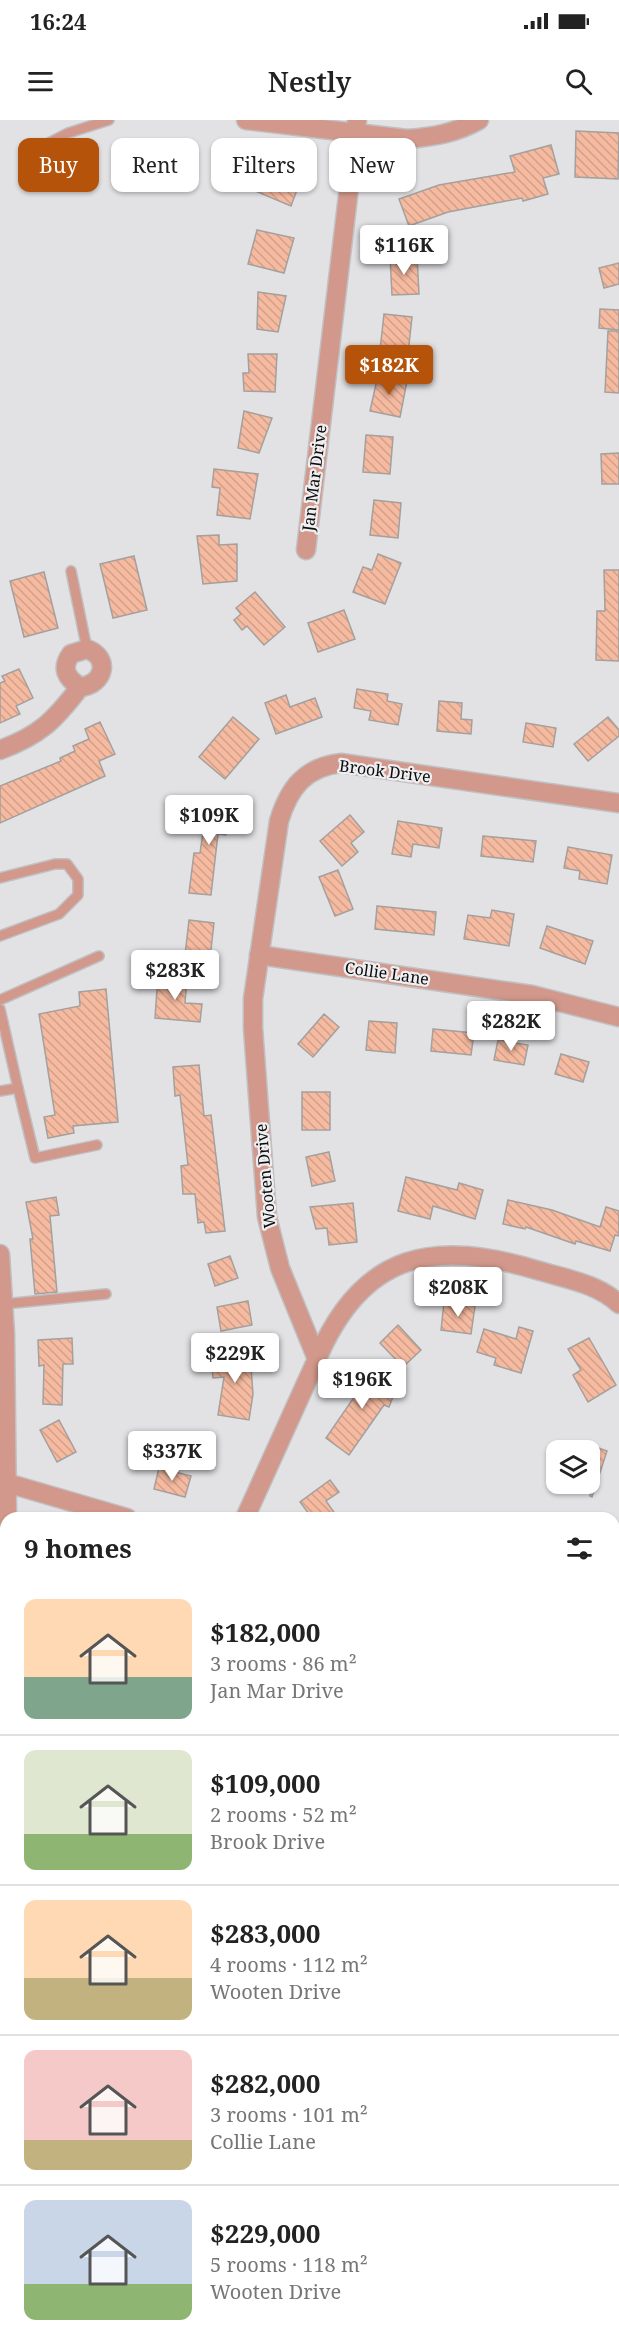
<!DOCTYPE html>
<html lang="en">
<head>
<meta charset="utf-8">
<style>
  body { margin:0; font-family:"Noto Serif",serif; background:#f6f6f6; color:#222; height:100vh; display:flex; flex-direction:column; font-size:22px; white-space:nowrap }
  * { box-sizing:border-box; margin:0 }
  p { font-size:20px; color:#767676 }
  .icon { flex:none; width:33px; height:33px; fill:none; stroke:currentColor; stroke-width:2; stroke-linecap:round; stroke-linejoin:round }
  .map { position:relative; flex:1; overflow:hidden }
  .panel { position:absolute; left:0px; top:1392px; width:620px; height:836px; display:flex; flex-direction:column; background:#fff; border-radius:18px 18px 0 0; box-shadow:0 2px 4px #0004 }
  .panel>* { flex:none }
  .top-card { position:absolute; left:18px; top:18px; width:584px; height:54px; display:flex; gap:12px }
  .controls { position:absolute; left:546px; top:1320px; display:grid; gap:12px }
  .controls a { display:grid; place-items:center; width:54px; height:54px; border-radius:12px; background:#fff; box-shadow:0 2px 4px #0004; font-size:30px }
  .price { position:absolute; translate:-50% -51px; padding:0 14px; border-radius:6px; background:#fff; color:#222; font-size:20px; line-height:39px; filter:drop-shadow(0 2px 3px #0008) }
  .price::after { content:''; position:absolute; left:50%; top:36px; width:18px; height:14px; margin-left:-9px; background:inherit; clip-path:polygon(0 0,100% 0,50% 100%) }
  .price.on { background:#b45309; color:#fff }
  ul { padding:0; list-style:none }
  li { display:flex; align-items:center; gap:18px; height:150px; padding:0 24px }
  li+li { border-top:2px solid #e0e0e0 }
  li span { display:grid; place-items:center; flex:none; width:168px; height:120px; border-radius:12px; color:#555 }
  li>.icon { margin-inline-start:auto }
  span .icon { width:72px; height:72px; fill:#fffc; stroke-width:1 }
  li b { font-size:26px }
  h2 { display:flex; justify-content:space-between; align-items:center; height:72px; padding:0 24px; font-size:26px }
  .pill { padding:0 21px; border-radius:12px; background:#fff; box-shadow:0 2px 4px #0004; font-size:21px; line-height:54px }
  .pill.on { background:#b45309; color:#fff }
  .status { display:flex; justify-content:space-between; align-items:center; height:42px; padding:0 30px; background:#fff; direction:ltr }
  .status svg { height:16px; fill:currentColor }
  header { display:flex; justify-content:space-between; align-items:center; height:78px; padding:0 24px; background:#fff; font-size:27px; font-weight:600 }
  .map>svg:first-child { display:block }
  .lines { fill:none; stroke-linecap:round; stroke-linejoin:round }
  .stream { stroke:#3ea4bb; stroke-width:5 }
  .building { fill:url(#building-back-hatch); stroke:#a3a09e; stroke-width:1.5 }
  .service-casing { stroke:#c0c0c2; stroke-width:12 }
  .minor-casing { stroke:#c0c0c2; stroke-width:21 }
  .trunk-casing { stroke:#c0c0c2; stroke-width:34 }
  .service { stroke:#d1988b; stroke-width:9 }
  .minor { stroke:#d1988b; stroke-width:18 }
  .trunk { stroke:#b3462f; stroke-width:32 }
  .labels { text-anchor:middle; stroke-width:4.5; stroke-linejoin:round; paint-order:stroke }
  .street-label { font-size:16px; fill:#0c0c0d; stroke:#efeff2 }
</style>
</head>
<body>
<div class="status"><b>16:24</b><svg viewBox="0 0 49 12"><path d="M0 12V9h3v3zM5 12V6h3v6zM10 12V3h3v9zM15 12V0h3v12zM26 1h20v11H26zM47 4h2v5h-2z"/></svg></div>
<header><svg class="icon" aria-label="menu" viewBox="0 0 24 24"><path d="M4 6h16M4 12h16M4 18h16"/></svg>Nestly<svg class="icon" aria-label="search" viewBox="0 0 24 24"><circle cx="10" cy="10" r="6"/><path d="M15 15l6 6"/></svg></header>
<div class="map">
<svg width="619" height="2227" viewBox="0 0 619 2227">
  <defs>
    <pattern id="building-back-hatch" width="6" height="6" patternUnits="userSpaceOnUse" patternTransform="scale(1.5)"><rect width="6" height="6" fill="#f6baa0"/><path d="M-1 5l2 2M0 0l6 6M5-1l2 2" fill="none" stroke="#d29f89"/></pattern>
  </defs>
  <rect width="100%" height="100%" fill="#e2e2e5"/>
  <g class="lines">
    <g class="stream">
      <path d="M 614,2078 L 619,2075"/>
      <path d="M 494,2227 L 497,2222"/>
    </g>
  </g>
  <g class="building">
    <path d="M 576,11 L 619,13 L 618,59 L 575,57 Z"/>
    <path d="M 551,25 L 559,54 L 543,58 L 548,74 L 523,81 L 522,78 L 448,92 L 409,106 L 399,79 L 439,65 L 515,52 L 510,36 Z"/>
    <path d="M 255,48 L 301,59 L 291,86 L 248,68 Z"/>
    <path d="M 257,110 L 294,118 L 284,153 L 248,144 Z"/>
    <path d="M 417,136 L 419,174 L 392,175 L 390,137 Z"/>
    <path d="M 619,143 L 619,164 L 604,168 L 599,148 Z"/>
    <path d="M 258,172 L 286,176 L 278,212 L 257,209 Z"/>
    <path d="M 600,189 L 619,190 L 619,210 L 599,208 Z"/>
    <path d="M 384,194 L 412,197 L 408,234 L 380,230 Z"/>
    <path d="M 608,211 L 619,211 L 619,273 L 605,272 Z"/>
    <path d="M 248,234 L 277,234 L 275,272 L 244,271 L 243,253 L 249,253 Z"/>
    <path d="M 378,255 L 407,261 L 400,297 L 370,291 Z"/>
    <path d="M 244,291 L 272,298 L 259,333 L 238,328 Z"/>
    <path d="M 366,315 L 393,317 L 390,354 L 363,352 Z"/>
    <path d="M 619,333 L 619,364 L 602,364 L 601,334 Z"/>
    <path d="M 214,349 L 258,354 L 250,399 L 217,395 L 220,368 L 212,367 Z"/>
    <path d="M 374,380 L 401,383 L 398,418 L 370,415 Z"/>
    <path d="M 219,415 L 219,425 L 237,424 L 237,461 L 203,464 L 197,416 Z"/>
    <path d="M 378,434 L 401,443 L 385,484 L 353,472 L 363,447 L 372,450 Z"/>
    <path d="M 134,436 L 147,490 L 113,498 L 100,444 Z"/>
    <path d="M 604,450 L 619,450 L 619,541 L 596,540 L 597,491 L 605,491 Z"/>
    <path d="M 44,452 L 58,508 L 24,517 L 10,461 Z"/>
    <path d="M 255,472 L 285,507 L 264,525 L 247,506 L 242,510 L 234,500 L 241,494 L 236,488 Z"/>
    <path d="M 344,490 L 355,519 L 318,532 L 308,503 Z"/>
    <path d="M 19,549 L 33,578 L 16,586 L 20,594 L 0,603 L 0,563 L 5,561 L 2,556 Z"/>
    <path d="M 357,569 L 388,574 L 387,581 L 402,584 L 398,605 L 369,600 L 371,591 L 354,588 Z"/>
    <path d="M 286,575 L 290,587 L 315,578 L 322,597 L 276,614 L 265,583 Z"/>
    <path d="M 439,581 L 462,583 L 461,599 L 472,600 L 471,614 L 437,611 Z"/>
    <path d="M 233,597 L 259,619 L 225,659 L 199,637 Z"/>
    <path d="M 608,597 L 619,610 L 619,616 L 588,641 L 574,624 Z"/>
    <path d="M 100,602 L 115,634 L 99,641 L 105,656 L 0,703 L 0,666 L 61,641 L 60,638 L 75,631 L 73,626 L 89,619 L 85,609 Z"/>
    <path d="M 526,603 L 556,608 L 553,627 L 523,622 Z"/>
    <path d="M 208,677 L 231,680 L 226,715 L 218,714 L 211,775 L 189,773 L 194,733 L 200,733 Z"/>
    <path d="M 350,695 L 364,712 L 351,723 L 358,732 L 342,746 L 320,721 Z"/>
    <path d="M 398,701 L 442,708 L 439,728 L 413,724 L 411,737 L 392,734 Z"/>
    <path d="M 483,716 L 536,721 L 533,742 L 481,736 Z"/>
    <path d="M 568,727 L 612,735 L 607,764 L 579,759 L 580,751 L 564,748 Z"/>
    <path d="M 338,750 L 353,789 L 335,796 L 319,757 Z"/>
    <path d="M 377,786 L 436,792 L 434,815 L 375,809 Z"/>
    <path d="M 492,790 L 514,794 L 509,826 L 464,819 L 468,795 L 490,798 Z"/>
    <path d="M 189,800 L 214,803 L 210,838 L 185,835 Z"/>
    <path d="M 547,806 L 593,821 L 585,844 L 540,828 Z"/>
    <path d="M 158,855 L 187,858 L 185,883 L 202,884 L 200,902 L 155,898 Z"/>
    <path d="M 106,869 L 118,1002 L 73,1006 L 74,1013 L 48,1018 L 44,997 L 55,995 L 39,894 L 80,886 L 79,872 Z"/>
    <path d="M 324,894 L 339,907 L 313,937 L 298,924 Z"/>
    <path d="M 369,901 L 397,903 L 395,933 L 366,930 Z"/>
    <path d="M 433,909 L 474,913 L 471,935 L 431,931 Z"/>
    <path d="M 498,920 L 528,925 L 524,945 L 494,940 Z"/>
    <path d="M 561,934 L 589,942 L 583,962 L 555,954 Z"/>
    <path d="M 199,945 L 204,996 L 211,995 L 225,1111 L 206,1113 L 204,1102 L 198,1103 L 195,1074 L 183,1074 L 181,1046 L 188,1045 L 180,975 L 175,976 L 173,947 Z"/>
    <rect x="302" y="972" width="28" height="38"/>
    <path d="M 329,1032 L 335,1061 L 312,1066 L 306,1037 Z"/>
    <path d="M 406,1057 L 457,1070 L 459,1063 L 483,1070 L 475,1099 L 433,1086 L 430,1099 L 398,1091 Z"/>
    <path d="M 56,1077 L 59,1095 L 50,1096 L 57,1172 L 35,1174 L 30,1119 L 33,1119 L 26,1082 Z"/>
    <path d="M 508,1080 L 552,1090 L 600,1107 L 606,1087 L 619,1091 L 619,1116 L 615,1115 L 610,1131 L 576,1121 L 575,1124 L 526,1107 L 525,1109 L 503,1104 Z"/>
    <path d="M 353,1083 L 357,1122 L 329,1125 L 327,1108 L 316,1109 L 310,1087 Z"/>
    <path d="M 230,1136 L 238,1158 L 215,1166 L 208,1144 Z"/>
    <path d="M 248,1181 L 252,1205 L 221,1211 L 217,1187 Z"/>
    <path d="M 444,1182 L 475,1186 L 471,1214 L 441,1210 Z"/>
    <path d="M 398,1205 L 421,1230 L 403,1247 L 380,1223 Z"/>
    <path d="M 519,1207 L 533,1211 L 521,1253 L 494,1245 L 496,1238 L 477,1232 L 484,1209 L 516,1219 Z"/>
    <path d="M 72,1218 L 73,1244 L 63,1244 L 62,1285 L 43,1284 L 44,1245 L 39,1246 L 38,1220 Z"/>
    <path d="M 589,1218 L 616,1265 L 588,1282 L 573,1255 L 581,1250 L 568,1229 Z"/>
    <path d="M 250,1233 L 253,1274 L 249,1300 L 218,1295 L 224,1257 L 213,1258 L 211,1236 Z"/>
    <path d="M 361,1248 L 398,1264 L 389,1287 L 384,1285 L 349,1335 L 326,1318 L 357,1273 L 351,1271 Z"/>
    <path d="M 59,1300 L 76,1332 L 57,1342 L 40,1310 Z"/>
    <path d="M 590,1325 L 607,1331 L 592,1377 L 590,1376 Z"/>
    <path d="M 159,1348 L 191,1356 L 185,1377 L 154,1369 Z"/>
    <path d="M 330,1360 L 339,1372 L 326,1381 L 338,1398 L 312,1398 L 300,1382 Z"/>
  </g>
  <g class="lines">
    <g class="service-casing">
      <g id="service">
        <path d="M 39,28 L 68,13 L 109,0"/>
        <path d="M 71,451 L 87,529"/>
        <path d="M 0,758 L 55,744 L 67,744 L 78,759 L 78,775 L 59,794 L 0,816"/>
        <path d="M 0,880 L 99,836"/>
        <path d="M 0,889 L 18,968 L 0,971"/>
        <path d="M 18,968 L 35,1038 L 97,1025"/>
        <path d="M 4,1184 L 106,1174"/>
        <path d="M 197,2222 L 197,2227"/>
      </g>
    </g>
    <g class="minor-casing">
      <g id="minor">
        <path d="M 246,0 L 407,19 C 433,17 456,13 479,0"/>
        <path d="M 306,430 L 357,0"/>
        <path d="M 0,630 C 40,615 54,601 80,567 C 104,565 111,538 87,529 L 71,534 C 61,548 66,558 80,567"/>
        <path d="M 259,835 L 532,875 L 619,897"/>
        <path d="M 0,1134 L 5,1214 L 7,1398"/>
        <path d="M 317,1239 C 363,1131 434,1119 540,1151 C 567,1159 598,1164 619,1184"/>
        <path d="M 7,1363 L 127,1398"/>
        <path d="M 245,1398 L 317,1239 L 280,1148 L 267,1097 L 253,908 L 253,879 L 279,701 C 289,668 305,647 341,643 L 619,683"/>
        <path d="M 615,1530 L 619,1516"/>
        <path d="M 6,1585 L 6,1636"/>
        <path d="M 614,1783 L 619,1785"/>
        <path d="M 614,1898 L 619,1888"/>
        <path d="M 12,2222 L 12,2227"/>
        <path d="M 286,2227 L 288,2222"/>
        <path d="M 424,2227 L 425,2222"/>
      </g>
    </g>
    <g class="trunk-casing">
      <g id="trunk">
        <path d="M 0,1647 L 6,1664"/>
        <path d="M 0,2193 L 6,2197"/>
      </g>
    </g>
    <use href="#service" class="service"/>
    <use href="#minor" class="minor"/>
    <use href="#trunk" class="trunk"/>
  </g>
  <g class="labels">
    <g class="street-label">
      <text transform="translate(314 358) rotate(-83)" y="6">Jan Mar Drive</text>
      <text transform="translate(385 651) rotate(7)" y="6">Brook Drive</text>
      <text transform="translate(387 853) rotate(8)" y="6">Collie Lane</text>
      <text transform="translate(265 1056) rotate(-95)" y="6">Wooten Drive</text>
    </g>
  </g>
</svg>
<div class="controls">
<a><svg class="icon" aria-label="layers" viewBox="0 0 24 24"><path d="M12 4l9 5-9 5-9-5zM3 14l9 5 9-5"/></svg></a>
</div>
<b class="price" style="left:404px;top:156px">$116K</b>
<b class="price on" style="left:389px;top:276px">$182K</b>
<b class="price" style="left:209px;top:726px">$109K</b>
<b class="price" style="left:175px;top:881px">$283K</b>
<b class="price" style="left:511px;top:932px">$282K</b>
<b class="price" style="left:458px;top:1198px">$208K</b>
<b class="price" style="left:235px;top:1264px">$229K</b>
<b class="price" style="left:362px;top:1290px">$196K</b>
<b class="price" style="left:172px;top:1362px">$337K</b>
<div class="top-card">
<a class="pill on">Buy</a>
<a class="pill">Rent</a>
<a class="pill">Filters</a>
<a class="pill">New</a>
</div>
<section class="panel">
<h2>9 homes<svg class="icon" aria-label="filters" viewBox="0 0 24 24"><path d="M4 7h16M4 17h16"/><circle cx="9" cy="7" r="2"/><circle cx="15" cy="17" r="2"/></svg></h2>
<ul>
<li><span style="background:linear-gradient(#ffd9b3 65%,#7fa58c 0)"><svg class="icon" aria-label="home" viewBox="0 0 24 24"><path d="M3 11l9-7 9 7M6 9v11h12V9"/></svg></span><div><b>$182,000</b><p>3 rooms · 86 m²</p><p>Jan Mar Drive</p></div></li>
<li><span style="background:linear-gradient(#dfe7d0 70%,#8fb573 0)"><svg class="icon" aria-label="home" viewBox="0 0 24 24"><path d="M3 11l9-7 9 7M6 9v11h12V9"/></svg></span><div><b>$109,000</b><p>2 rooms · 52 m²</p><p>Brook Drive</p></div></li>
<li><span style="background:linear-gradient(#ffd9b3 65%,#c2b280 0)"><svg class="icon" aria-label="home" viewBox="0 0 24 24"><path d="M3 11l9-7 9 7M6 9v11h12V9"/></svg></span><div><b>$283,000</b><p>4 rooms · 112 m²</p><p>Wooten Drive</p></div></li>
<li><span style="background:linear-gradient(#f6c9c9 75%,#c2b280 0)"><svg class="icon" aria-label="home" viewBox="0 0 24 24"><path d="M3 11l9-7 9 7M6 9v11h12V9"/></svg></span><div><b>$282,000</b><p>3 rooms · 101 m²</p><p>Collie Lane</p></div></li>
<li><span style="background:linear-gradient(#c9d6e8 70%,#8fb573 0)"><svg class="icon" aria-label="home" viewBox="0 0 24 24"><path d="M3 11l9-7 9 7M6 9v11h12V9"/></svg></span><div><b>$229,000</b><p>5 rooms · 118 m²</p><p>Wooten Drive</p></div></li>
</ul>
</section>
</div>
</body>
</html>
